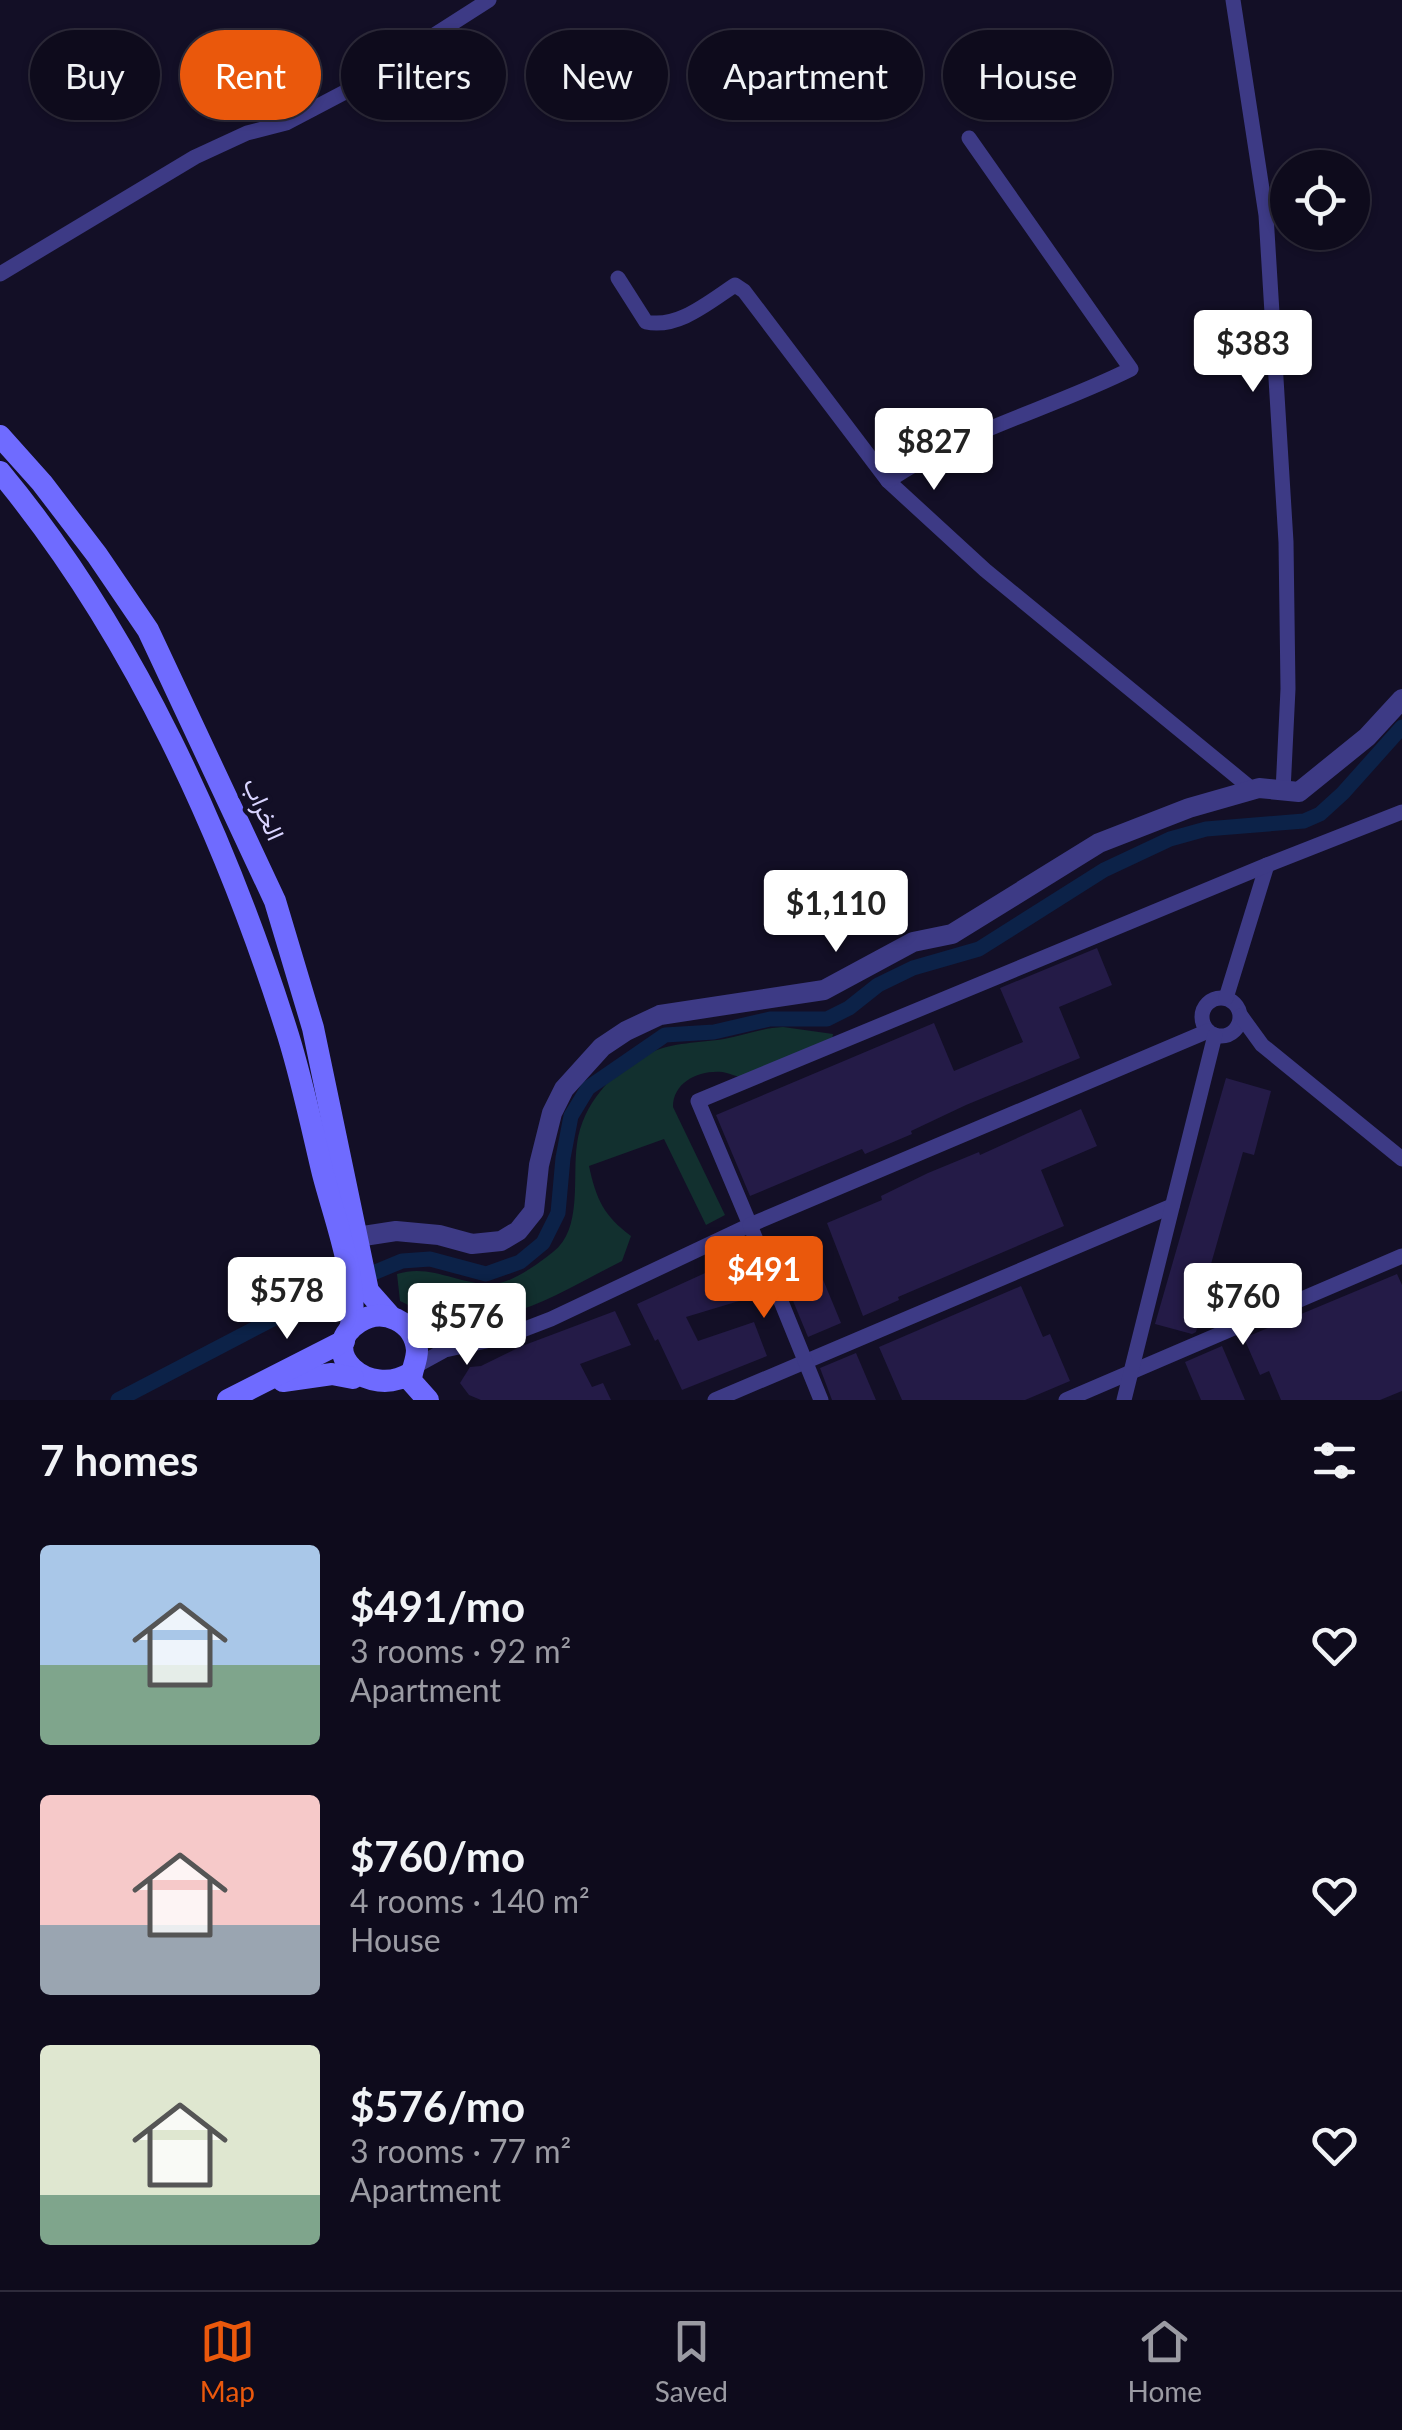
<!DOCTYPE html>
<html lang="en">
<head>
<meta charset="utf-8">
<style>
  body { margin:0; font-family:Lato,Vazirmatn,sans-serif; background:#171425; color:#f1f3f6; height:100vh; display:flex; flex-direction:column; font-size:38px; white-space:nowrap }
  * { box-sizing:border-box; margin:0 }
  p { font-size:32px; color:#9b9ba3 }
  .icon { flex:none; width:55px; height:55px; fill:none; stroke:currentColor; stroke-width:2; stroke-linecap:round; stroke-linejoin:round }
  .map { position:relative; height:1400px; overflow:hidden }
  .side { display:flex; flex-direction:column; background:#0e0b1c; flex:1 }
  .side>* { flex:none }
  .banner { position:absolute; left:30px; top:30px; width:1342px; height:90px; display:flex; gap:20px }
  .tools { position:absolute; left:1270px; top:150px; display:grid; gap:20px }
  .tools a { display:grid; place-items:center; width:100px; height:100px; border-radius:50%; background:#0e0b1c; box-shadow:0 2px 8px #0004,0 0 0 2px #2e2b3b; font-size:50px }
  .price { position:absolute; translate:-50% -85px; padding:0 22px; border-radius:10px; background:#fff; color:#222; font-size:32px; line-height:65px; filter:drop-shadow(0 2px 5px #0008) }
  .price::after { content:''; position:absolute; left:50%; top:60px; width:30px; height:22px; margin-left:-15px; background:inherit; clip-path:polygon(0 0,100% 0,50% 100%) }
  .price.selected { background:#ea580c; color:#fff }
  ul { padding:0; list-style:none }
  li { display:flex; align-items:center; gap:30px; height:250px; padding:0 40px }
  li span { display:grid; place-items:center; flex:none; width:280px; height:200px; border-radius:10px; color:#555 }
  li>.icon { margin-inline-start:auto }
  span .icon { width:120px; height:120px; fill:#fffc; stroke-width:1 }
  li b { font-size:42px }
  h2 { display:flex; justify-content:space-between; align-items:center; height:120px; padding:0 40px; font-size:42px }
  .tag { padding:0 35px; border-radius:45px; background:#0e0b1c; box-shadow:0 2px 8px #0004,0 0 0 2px #2e2b3b; font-size:35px; line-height:90px }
  .tag.selected { background:#ea580c; color:#fff }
  .tabs { display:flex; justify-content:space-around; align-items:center; height:140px; border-top:2px solid #2e2b3b; background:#0e0b1c; font-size:28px; color:#9b9ba3 }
  .tabs a { display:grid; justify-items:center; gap:5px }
  .tabs .selected { color:#ea580c }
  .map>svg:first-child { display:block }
  .green { fill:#12302f }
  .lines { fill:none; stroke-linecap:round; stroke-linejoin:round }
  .canal { stroke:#0c2248; stroke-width:15 }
  .building { fill:#241b47 }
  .minor { stroke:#3d3a85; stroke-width:15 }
  .tertiary { stroke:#3d3a85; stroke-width:20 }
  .secondary { stroke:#6f6bff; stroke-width:22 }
  .labels { text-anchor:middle; stroke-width:9; stroke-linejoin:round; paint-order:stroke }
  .street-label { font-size:25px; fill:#d9d4ff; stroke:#130f26 }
</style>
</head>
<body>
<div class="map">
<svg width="1402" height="1400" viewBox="0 0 1402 1400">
  <rect width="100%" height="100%" fill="#130f26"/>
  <path class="green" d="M 783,1027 L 833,1034 L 832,1040 C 811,1049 764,1074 745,1077 C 738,1078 730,1073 722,1072 C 699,1070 673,1082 673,1107 L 725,1215 L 706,1225 L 664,1139 L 589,1166 C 596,1199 604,1216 631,1236 L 622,1261 C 546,1299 486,1345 400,1301 L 397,1274 C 431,1263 458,1285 493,1284 C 512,1283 538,1264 553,1252 C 583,1230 572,1176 577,1144 C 582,1105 613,1069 650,1053 C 672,1042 700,1043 724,1039 C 745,1035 762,1028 783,1027 Z"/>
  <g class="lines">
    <path class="canal" d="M 118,1400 L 315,1297 L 402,1261 L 430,1259 L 486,1274 L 520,1262 L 543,1243 L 558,1213 L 563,1158 L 571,1116 L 588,1088 L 665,1035 L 714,1032 L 770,1019 L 827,1019 L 849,1008 L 878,985 L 913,968 L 979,949 L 1104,870 L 1170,839 L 1206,829 L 1304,821 L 1320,814 L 1343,793 L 1402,727"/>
  </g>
  <g class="building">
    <path d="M 1097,948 L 1112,985 L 1059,1007 L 1080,1058 L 966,1105 L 911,1131 L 912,1134 L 865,1154 L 862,1149 L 750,1196 L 716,1115 L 934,1023 L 954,1071 L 1023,1042 L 1000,988 Z"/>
    <path d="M 1226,1078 L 1271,1091 L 1254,1155 L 1243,1152 L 1207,1278 L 1210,1279 L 1196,1332 L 1192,1334 L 1155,1324 Z"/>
    <path d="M 1081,1109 L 1097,1146 L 1041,1170 L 1064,1226 L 898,1297 L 899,1300 L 863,1316 L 827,1223 L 882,1200 L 881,1196 L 928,1173 L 979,1152 L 980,1155 Z"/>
    <path d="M 805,1236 L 841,1323 L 808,1337 L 772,1250 Z"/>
    <path d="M 725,1264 L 739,1301 L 686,1317 L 698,1341 L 754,1322 L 767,1356 L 682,1390 L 658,1339 L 655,1341 L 637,1304 Z"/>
    <path d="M 1397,1274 L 1402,1285 L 1402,1391 L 1380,1400 L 1281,1400 L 1269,1371 L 1260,1375 L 1244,1338 Z"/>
    <path d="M 1021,1286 L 1043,1337 L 1050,1334 L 1070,1381 L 1025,1400 L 902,1400 L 879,1347 Z"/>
    <path d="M 615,1311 L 631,1345 L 580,1364 L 592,1387 L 603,1383 L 611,1400 L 481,1400 L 469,1395 L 460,1383 L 470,1367 L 481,1366 L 522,1346 Z"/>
    <path d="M 1222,1346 L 1245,1400 L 1201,1400 L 1185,1362 Z"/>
    <path d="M 856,1353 L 876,1400 L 832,1400 L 820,1368 Z"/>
  </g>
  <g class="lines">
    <g class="minor">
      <path d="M 1233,0 L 1266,215 L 1286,542 L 1288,689 L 1283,791"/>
      <path d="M 0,274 L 195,157 L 247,133 L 286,123 L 345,92 L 489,0"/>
      <path d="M 618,278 L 646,322 C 678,329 709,302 735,285 L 744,291 L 888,481 L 985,570 L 1253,790"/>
      <path d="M 888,481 C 962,431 1051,409 1131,369 L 969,138"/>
      <circle cx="1221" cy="1017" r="19"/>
      <path d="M 1226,998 L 1267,865"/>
      <path d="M 1241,1016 L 1262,1045 L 1402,1159"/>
      <path d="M 405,1325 L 431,1335 L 470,1337"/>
      <path d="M 414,1367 L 445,1350 L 504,1337 L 551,1319 L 750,1225 L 698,1101 L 1267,865 L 1402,812"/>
      <path d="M 715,1400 L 1172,1206"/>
      <path d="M 821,1400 L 750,1225 L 1208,1031"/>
      <path d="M 1066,1400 L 1402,1256"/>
      <path d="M 1124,1400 L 1215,1035"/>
    </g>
    <path class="tertiary" d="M 357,1237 L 396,1231 L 439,1235 L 472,1244 L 501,1241 L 518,1231 L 534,1211 L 539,1165 L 552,1113 L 564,1089 L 602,1047 L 626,1031 L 660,1015 L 824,990 L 913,942 L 952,934 L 1099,843 L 1189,808 L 1259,788 L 1299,792 L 1367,737 L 1402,699"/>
    <g class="secondary">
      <path d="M 0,436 L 42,483 L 97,555 L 148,630 L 275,901 L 313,1028 L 368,1291 L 391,1317"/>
      <path d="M 0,472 C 133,632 226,838 288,1035 C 302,1080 312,1128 323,1174 C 334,1217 361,1287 350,1329"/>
      <path d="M 411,1373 C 369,1400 314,1351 359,1322 C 383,1306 415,1322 417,1350 C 417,1362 411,1370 411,1381 L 428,1400"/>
      <path d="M 283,1381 L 332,1374 L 353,1378"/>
      <path d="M 228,1400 L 344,1341"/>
    </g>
  </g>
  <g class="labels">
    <g class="street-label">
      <text transform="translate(264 809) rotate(66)" y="9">الخراب</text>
    </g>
  </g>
</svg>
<div class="tools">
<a><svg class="icon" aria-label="locate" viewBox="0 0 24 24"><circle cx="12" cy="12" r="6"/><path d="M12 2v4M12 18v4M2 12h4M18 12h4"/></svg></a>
</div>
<b class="price" style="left:1253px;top:395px">$383</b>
<b class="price" style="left:934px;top:493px">$827</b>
<b class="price" style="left:836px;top:955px">$1,110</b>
<b class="price selected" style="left:764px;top:1321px">$491</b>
<b class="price" style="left:287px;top:1342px">$578</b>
<b class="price" style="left:1243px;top:1348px">$760</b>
<b class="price" style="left:467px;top:1368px">$576</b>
<div class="banner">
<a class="tag">Buy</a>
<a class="tag selected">Rent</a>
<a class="tag">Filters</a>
<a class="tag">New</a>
<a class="tag">Apartment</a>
<a class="tag">House</a>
</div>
</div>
<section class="side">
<h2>7 homes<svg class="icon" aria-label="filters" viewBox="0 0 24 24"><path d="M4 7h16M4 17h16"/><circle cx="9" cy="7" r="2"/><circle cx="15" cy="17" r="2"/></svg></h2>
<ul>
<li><span style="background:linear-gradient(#a9c7e8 60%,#7fa58c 0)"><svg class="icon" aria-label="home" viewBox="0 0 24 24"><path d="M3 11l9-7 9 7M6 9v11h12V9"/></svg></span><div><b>$491/mo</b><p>3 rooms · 92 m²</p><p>Apartment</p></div><svg class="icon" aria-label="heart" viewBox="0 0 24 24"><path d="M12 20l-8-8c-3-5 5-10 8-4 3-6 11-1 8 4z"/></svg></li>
<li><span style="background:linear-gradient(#f6c9c9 65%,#9aa5b1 0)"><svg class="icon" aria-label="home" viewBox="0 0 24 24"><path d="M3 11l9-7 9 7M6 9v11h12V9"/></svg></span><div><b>$760/mo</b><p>4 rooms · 140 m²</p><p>House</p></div><svg class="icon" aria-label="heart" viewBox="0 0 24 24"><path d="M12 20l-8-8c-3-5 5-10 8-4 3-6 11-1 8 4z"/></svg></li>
<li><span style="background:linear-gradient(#dfe7d0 75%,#7fa58c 0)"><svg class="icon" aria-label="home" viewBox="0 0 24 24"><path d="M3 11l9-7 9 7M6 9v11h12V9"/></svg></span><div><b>$576/mo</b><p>3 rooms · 77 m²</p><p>Apartment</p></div><svg class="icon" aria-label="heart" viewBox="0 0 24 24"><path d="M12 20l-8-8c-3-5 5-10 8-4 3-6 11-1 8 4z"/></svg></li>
</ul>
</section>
<nav class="tabs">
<a class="selected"><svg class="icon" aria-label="map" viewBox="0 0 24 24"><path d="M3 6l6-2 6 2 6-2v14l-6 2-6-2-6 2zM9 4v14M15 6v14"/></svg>Map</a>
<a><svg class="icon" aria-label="saved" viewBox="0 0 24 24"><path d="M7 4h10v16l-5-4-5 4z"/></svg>Saved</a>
<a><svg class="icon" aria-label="home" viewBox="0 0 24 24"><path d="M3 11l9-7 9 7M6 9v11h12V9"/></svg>Home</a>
</nav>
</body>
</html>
